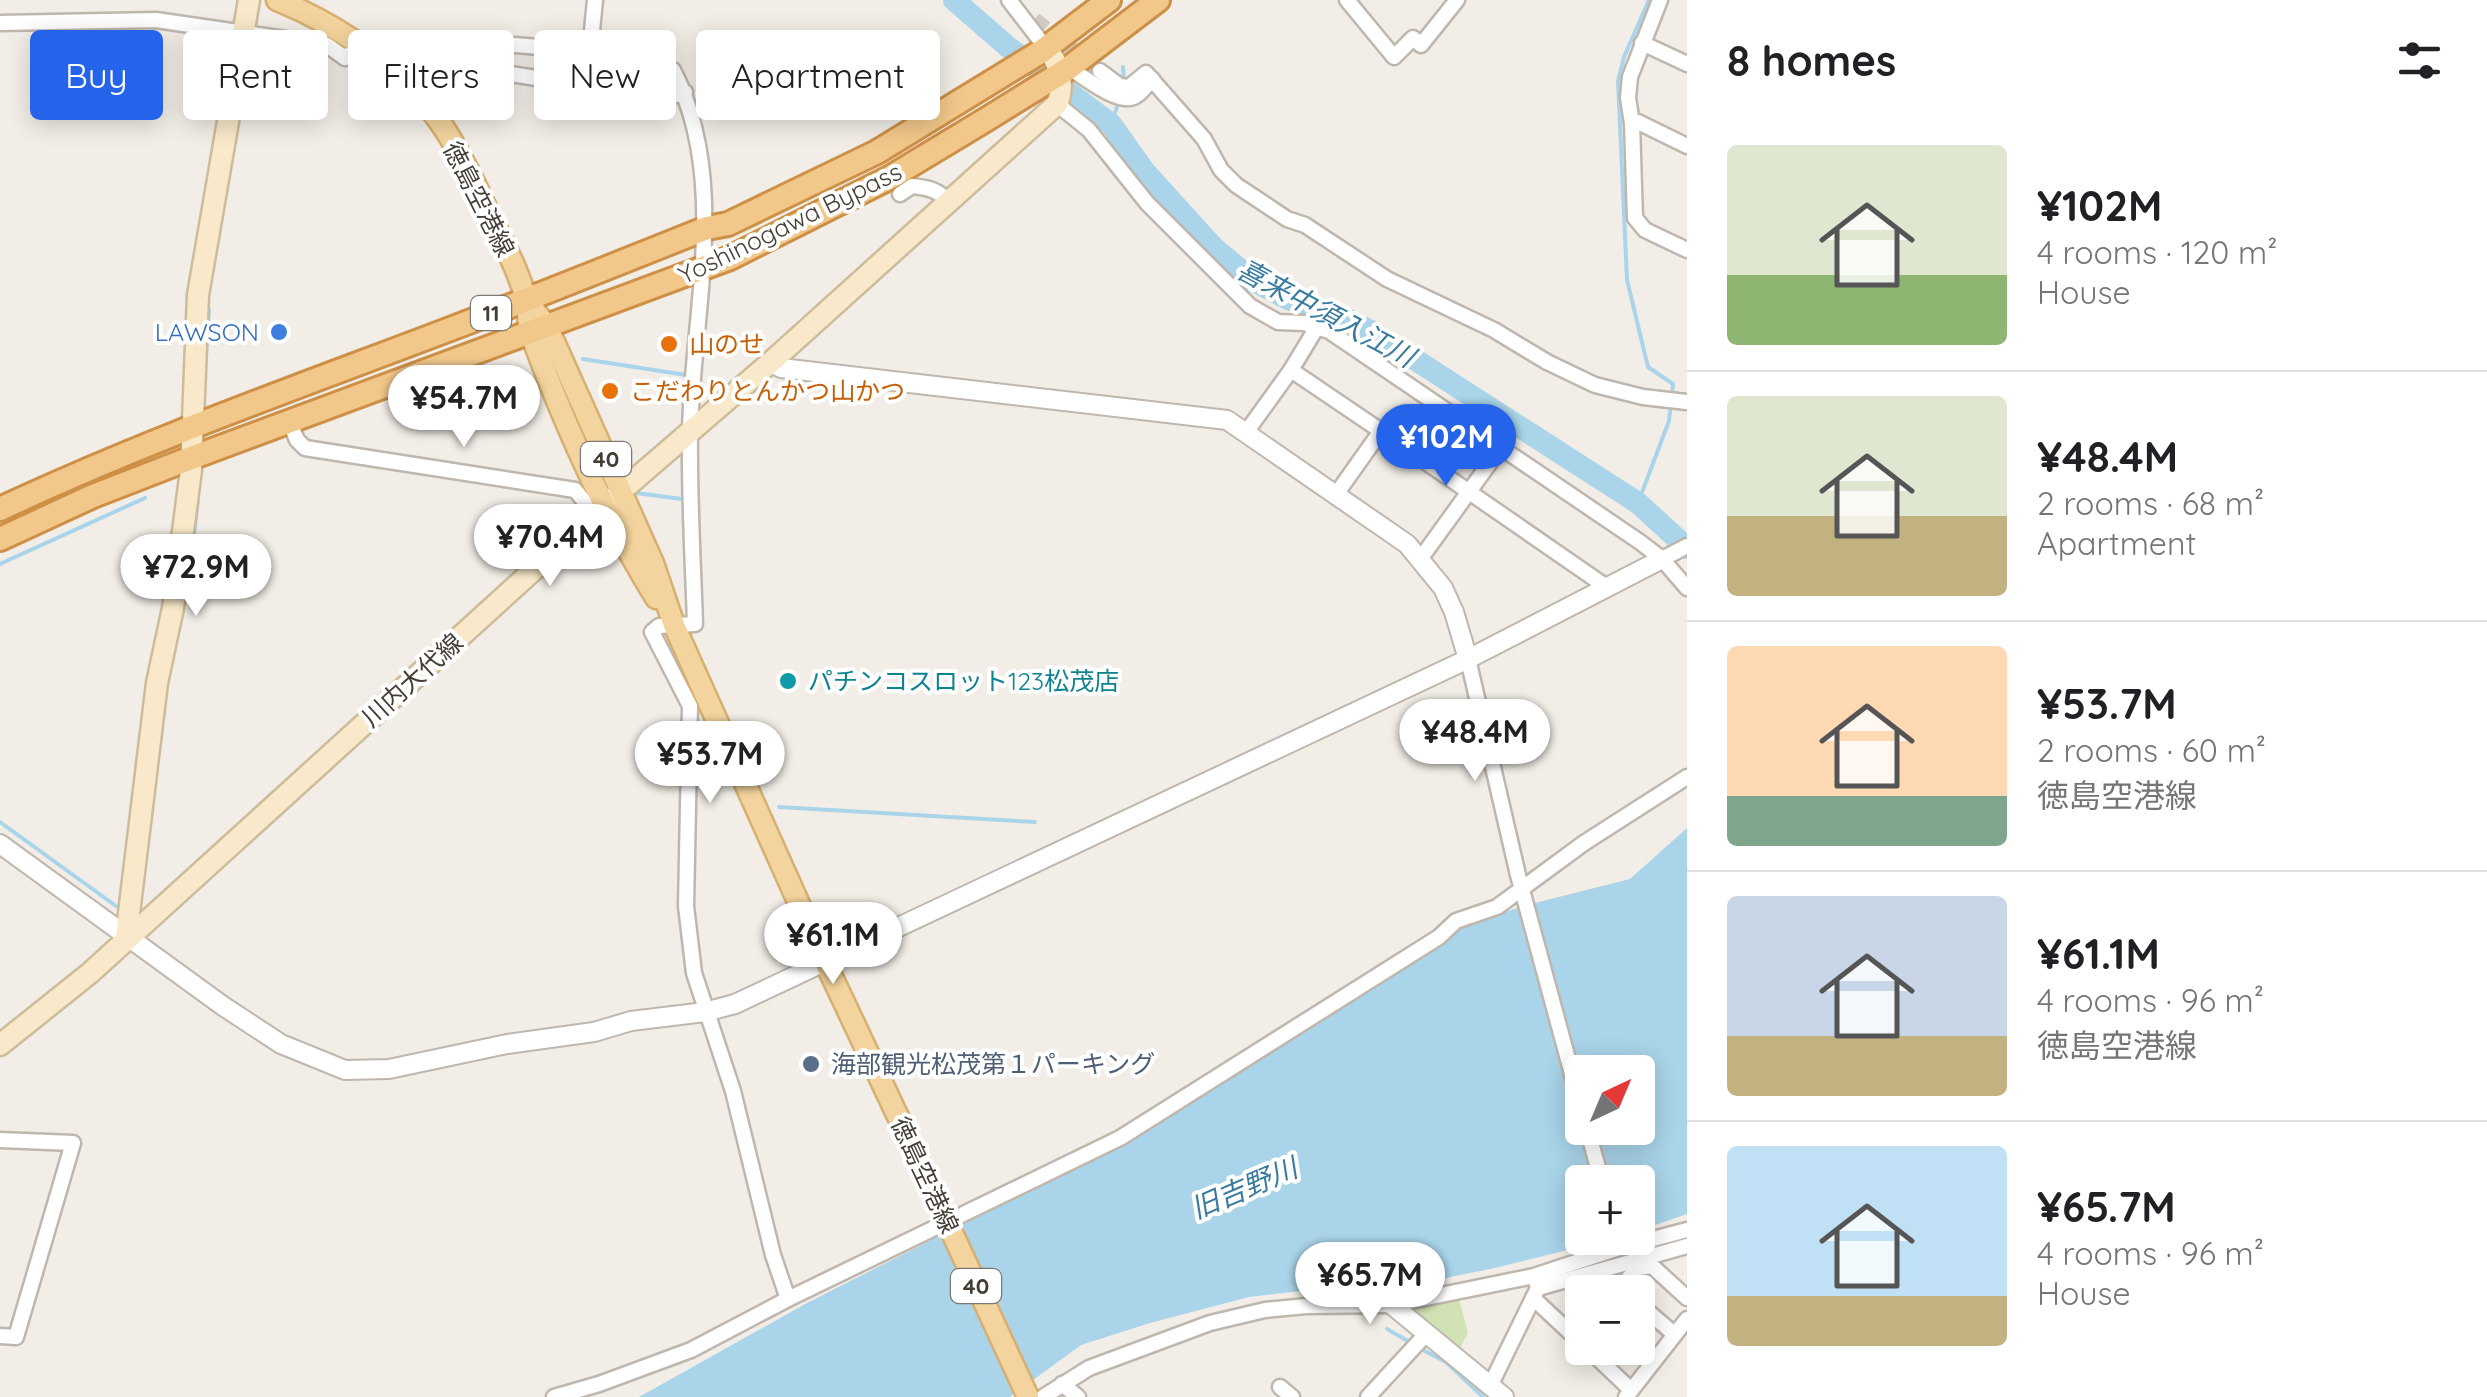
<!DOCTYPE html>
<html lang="en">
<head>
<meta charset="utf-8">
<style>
  body { margin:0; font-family:Quicksand,"Noto Sans JP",sans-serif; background:#f6f6f6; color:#202124; height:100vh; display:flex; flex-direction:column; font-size:38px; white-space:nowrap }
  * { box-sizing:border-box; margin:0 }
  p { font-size:32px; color:#757577 }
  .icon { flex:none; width:55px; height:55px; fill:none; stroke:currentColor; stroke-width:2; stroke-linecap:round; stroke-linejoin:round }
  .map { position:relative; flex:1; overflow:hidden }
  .drawer { display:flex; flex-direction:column; background:#fff; width:800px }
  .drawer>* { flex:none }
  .guide { position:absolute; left:30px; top:30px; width:950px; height:90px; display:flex; gap:20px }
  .needle { width:65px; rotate:44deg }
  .controls { position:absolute; left:1565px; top:1055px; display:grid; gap:20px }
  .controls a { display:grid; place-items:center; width:90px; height:90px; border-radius:10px; background:#fff; box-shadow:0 5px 25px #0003; font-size:50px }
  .price { position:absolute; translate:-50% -85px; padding:0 22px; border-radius:35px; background:#fff; color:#222; font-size:32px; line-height:65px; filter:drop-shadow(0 2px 5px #0008) }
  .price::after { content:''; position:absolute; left:50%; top:60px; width:30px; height:22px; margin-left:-15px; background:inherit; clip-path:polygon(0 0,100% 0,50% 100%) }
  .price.active { background:#2563eb; color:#fff }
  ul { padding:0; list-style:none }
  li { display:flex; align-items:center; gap:30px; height:250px; padding:0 40px }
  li+li { border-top:2px solid #e0e0e0 }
  li span { display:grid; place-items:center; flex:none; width:280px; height:200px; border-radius:10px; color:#555 }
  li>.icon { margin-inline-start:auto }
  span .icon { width:120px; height:120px; fill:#fffc; stroke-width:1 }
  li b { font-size:42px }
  h2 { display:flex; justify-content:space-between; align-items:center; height:120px; padding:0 40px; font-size:42px }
  .chip { padding:0 35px; border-radius:10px; background:#fff; box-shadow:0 5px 25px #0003; font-size:35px; line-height:90px }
  .chip.active { background:#2563eb; color:#fff }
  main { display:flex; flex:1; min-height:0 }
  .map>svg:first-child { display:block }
  .green { fill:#d1e2b4 }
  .water { fill:#a9d4e9; fill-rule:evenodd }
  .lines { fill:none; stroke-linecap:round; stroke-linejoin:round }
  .stream { stroke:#a9d4e9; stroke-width:4 }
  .river { stroke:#a9d4e9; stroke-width:22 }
  .minor-tunnel { stroke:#cfcbc4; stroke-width:14; stroke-dasharray:14 7; stroke-linecap:butt }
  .minor-casing { stroke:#bfb7ae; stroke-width:19 }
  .tertiary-casing { stroke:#bfb7ae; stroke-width:22 }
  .secondary-casing { stroke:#cdbc9b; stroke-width:25 }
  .primary-casing { stroke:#d7af70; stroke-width:25 }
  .trunk-casing { stroke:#cd9046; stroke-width:28 }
  .minor { stroke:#fff; stroke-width:14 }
  .tertiary { stroke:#fff; stroke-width:18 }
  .secondary { stroke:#f9e9ca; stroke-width:20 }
  .primary { stroke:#f4d49e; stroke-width:20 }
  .trunk { stroke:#f2c88a; stroke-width:22 }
  .primary-bridge-casing { stroke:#d7af70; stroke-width:25; stroke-linecap:butt }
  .primary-bridge { stroke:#f4d49e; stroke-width:20 }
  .shop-dot { fill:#3f7fe0; stroke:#fff; stroke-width:4 }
  .food-dot { fill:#e8710a; stroke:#fff; stroke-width:4 }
  .culture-dot { fill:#0f9aa8; stroke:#fff; stroke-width:4 }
  .service-dot { fill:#5c6f8a; stroke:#fff; stroke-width:4 }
  .labels { text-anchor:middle; stroke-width:8; stroke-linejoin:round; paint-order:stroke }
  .shield { fill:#fff; stroke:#7c7873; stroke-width:2.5 }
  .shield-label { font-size:22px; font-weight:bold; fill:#443e37 }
  .street-label { font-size:25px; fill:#443e37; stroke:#fff }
  .shop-label { font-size:25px; fill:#366cbe; stroke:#fff; text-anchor:end }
  .food-label { font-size:25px; fill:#c56008; stroke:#fff; text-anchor:start }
  .culture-label { font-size:25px; fill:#0d838f; stroke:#fff; text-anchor:start }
  .service-label { font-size:25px; fill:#4e5e75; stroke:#fff; text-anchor:start }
  .water-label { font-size:28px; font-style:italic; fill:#397b9e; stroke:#fff }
</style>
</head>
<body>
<main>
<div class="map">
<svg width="1687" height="1397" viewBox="0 0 1687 1397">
  <rect width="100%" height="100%" fill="#f2eee7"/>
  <path class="green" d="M 1458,1295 L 1468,1333 L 1459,1350 L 1408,1310 L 1409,1307 Z"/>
  <path class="water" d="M 1687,828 L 1687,1214 L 1638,1231 L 1638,1182 L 1582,1182 L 1582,1238 L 1616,1238 L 1495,1268 L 1367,1294 L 1318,1289 L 1249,1297 L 1150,1323 L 1081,1345 L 1010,1397 L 639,1397 L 807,1303 L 1146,1131 L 1470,923 L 1527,905 L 1630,879 ZM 1582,1072 L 1638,1072 L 1638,1128 L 1582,1128 Z"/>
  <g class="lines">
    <g class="stream">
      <path d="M 1123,67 L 1124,82"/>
      <path d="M 1111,124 L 1119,101"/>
      <path d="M 583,359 L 686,375"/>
      <path d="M 204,385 L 209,310"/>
      <path d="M 313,442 L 584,484"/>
      <path d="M 636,493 L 682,499"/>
      <path d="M 1638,503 L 1669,421 L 1673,384 L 1648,367 L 1627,280 L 1618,81 L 1624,57 L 1649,0"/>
      <path d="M 0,564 L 145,498"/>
      <path d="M 189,578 L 198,499"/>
      <path d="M 779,807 L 1035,822"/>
      <path d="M 0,822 L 116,906"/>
      <path d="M 1387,1329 L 1413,1344"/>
      <path d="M 1421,1349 L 1446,1362 L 1483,1397"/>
    </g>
    <path class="river" d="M 954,0 L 1008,47 L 1111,124 L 1145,172 L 1213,247 L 1254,281 L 1290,300 L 1331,311 L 1369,330 L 1638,503 L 1687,548"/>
    <path class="minor-tunnel" d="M 1035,19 L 1100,71"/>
    <g class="minor-casing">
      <g id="minor">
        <path d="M 1009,0 L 1046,48"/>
        <path d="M 1347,0 L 1394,57 L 1413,38 L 1421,45 L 1457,0"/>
        <path d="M 1660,0 L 1630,77 L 1628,98 L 1632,123 L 1635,218 L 1645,230 L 1687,250"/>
        <path d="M 0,23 L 156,20 L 327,45 L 345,58 L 360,45"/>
        <path d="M 1642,43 L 1687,64"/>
        <path d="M 1065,65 C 1080,74 1117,105 1134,97 C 1141,94 1147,85 1152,79"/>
        <path d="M 459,66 L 463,41 L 590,51 L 595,0"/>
        <path d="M 673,70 C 730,180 692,314 690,432 C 689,496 693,561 695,624 L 659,626 L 652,632 L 690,706 L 686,906 L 694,973 L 733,1091 L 773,1255 L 788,1299"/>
        <path d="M 1100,71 L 1120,86 L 1129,87 L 1146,73 L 1204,139 L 1221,170 L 1236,185 L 1287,219 L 1305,225 L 1387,279 L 1494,330 L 1547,362 L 1595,385 L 1643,397 L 1687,402"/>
        <path d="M 400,78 L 419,63 L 433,62 L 666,98 L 685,92"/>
        <path d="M 1057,104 L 1089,130 L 1147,203 L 1250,306 L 1278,322 L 1304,323 L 1329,331 L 1640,542 L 1662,559 L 1687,588"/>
        <path d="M 1632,123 L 1638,122 L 1687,146"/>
        <path d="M 900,194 L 912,186 C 928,188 937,189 948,201"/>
        <path d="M 1291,370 L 1317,327"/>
        <path d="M 289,421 L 297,440 L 305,448 L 575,490 L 595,514"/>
        <path d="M 1247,431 L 1291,370 L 1381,431"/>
        <path d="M 1337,493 L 1381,431 L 1608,588"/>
        <path d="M 1421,558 L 1502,446"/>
        <path d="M 1662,559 L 1687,546"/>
        <path d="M 1468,659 L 1518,875 L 1582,1111"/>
        <path d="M 1587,1128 L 1602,1182"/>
        <path d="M 0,1140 L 73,1143 L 16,1337 L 0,1336"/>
        <path d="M 1538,1288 L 1687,1246"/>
        <path d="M 1617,1292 L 1637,1268 L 1652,1266 L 1687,1298"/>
        <path d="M 1533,1298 L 1577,1339 L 1582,1332"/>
        <path d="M 1638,1303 L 1674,1334"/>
        <path d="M 1587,1348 L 1631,1390"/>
        <path d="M 1062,1384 L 1078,1397"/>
        <path d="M 1491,1384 L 1538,1288 L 1536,1281"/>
        <path d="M 1280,1387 L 1292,1397"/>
        <path d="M 554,1397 L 599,1384 L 691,1350 L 788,1299 L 1120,1138 L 1439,937 L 1456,921 L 1497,907 L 1584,843 L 1687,777"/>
        <path d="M 1043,1397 L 1089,1368 L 1210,1323 L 1265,1310 L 1306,1306 L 1392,1305 L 1534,1276 L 1619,1248 L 1687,1230"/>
        <path d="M 1368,1397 L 1427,1333"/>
        <path d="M 1626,1397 L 1687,1319"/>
      </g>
    </g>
    <g class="tertiary-casing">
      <g id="tertiary">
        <path d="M 771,362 L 781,368 L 1227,420 L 1407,544 L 1443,588 L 1454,612 L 1468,659"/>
        <path d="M 0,844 L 223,1006 L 281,1044 L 345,1070 L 389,1069 L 507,1044 L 594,1032 L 631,1021 L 705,1012 L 735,1004 L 1468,659 L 1662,559"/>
        <path d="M 1392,1305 L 1504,1397"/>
      </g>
    </g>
    <g class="secondary-casing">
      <g id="secondary">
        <path d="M 126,938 L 157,683 L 173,608 L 191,470 L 198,295 L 249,0"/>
        <path d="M 0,1045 L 90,973 L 604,506 L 771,362 L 1057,104 C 1065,85 1060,63 1046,48"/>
      </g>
    </g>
    <g class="primary-casing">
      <g id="primary">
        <path d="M 277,0 C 341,26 405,70 444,128 C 462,156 476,186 490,216 C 503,242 519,271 526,300 C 529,312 527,325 532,337 C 565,426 606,517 656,598"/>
        <path d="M 526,300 L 547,326 L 653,563 L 674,625 L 826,964 L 925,1174"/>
      </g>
    </g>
    <g class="trunk-casing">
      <g id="trunk">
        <path d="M 0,509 C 145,441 295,388 445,331 C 533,298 619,263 707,228 L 728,224 L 877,152 L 1042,51 L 1109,0"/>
        <path d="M 0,539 L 93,496 L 191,458 L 730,258 L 891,177 L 987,119 L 1066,70 L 1158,0"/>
      </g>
    </g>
    <use href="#minor" class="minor"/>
    <use href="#tertiary" class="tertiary"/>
    <use href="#secondary" class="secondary"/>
    <use href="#primary" class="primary"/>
    <use href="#trunk" class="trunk"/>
    <g class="primary-bridge-casing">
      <path id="primary-bridge" d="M 925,1174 L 1028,1397"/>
    </g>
    <use href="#primary-bridge" class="primary-bridge"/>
  </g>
  <circle class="shop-dot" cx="279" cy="332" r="10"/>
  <g class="food-dot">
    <circle cx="669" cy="344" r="10"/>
    <circle cx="610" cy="391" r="10"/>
  </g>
  <circle class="culture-dot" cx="788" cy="681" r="10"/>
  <circle class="service-dot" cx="811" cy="1064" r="10"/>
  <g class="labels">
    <g class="shield">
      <rect x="471" y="296" width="40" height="34" rx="8"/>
      <rect x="581" y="442" width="50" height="34" rx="8"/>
      <rect x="951" y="1269" width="50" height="34" rx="8"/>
    </g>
    <g class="shield-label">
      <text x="491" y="321">11</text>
      <text x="606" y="467">40</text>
      <text x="976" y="1294">40</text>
    </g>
    <g class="street-label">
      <text transform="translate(479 199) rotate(63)" y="9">徳島空港線</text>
      <text transform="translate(790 223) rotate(-26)" y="9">Yoshinogawa Bypass</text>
      <text transform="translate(412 680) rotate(-42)" y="9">川内大代線</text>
      <text transform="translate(925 1175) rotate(65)" y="9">徳島空港線</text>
    </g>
    <g class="shop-label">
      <text x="259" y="341">LAWSON</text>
    </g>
    <g class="food-label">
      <text x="689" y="353">山のせ</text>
      <text x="630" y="400">こだわりとんかつ山かつ</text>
    </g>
    <g class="culture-label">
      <text x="808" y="690">パチンコスロット123松茂店</text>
    </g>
    <g class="service-label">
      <text x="831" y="1073">海部観光松茂第１パーキング</text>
    </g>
    <g class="water-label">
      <text transform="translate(1326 313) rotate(28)" y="10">喜来中須入江川</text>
      <text transform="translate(1244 1188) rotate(-23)" y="10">旧吉野川</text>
    </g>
  </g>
</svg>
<div class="controls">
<a><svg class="needle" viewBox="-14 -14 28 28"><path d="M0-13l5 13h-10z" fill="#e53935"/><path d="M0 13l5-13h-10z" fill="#757577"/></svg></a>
<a>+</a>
<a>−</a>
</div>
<b class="price" style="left:464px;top:450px">¥54.7M</b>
<b class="price active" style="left:1446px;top:489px">¥102M</b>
<b class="price" style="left:550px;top:589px">¥70.4M</b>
<b class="price" style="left:196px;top:619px">¥72.9M</b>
<b class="price" style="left:1475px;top:784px">¥48.4M</b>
<b class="price" style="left:710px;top:806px">¥53.7M</b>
<b class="price" style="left:833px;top:987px">¥61.1M</b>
<b class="price" style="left:1370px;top:1327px">¥65.7M</b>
<div class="guide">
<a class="chip active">Buy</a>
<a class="chip">Rent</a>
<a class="chip">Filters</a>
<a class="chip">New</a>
<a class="chip">Apartment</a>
</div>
</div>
<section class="drawer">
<h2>8 homes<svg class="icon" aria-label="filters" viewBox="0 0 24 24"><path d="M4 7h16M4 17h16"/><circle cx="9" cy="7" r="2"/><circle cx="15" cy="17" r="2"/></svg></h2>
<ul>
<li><span style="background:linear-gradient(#dfe7d0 65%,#8fb573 0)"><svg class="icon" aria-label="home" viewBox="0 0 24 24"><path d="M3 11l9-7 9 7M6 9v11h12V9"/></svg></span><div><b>¥102M</b><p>4 rooms · 120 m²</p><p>House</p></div></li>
<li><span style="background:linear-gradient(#dfe7d0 60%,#c2b280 0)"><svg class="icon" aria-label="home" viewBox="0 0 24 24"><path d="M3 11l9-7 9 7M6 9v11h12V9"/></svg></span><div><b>¥48.4M</b><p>2 rooms · 68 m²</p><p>Apartment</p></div></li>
<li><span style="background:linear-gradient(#ffd9b3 75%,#7fa58c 0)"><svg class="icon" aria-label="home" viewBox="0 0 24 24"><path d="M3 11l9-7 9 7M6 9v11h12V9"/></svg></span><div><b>¥53.7M</b><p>2 rooms · 60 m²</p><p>徳島空港線</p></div></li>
<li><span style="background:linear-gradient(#c9d6e8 70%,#c2b280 0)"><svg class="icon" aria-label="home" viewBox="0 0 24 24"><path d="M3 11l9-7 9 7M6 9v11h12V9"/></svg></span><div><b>¥61.1M</b><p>4 rooms · 96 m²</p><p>徳島空港線</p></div></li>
<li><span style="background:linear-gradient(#bfe0f5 75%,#c2b280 0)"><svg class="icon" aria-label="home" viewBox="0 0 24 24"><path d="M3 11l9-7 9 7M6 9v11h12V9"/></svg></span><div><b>¥65.7M</b><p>4 rooms · 96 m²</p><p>House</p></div></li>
</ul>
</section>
</main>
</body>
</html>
